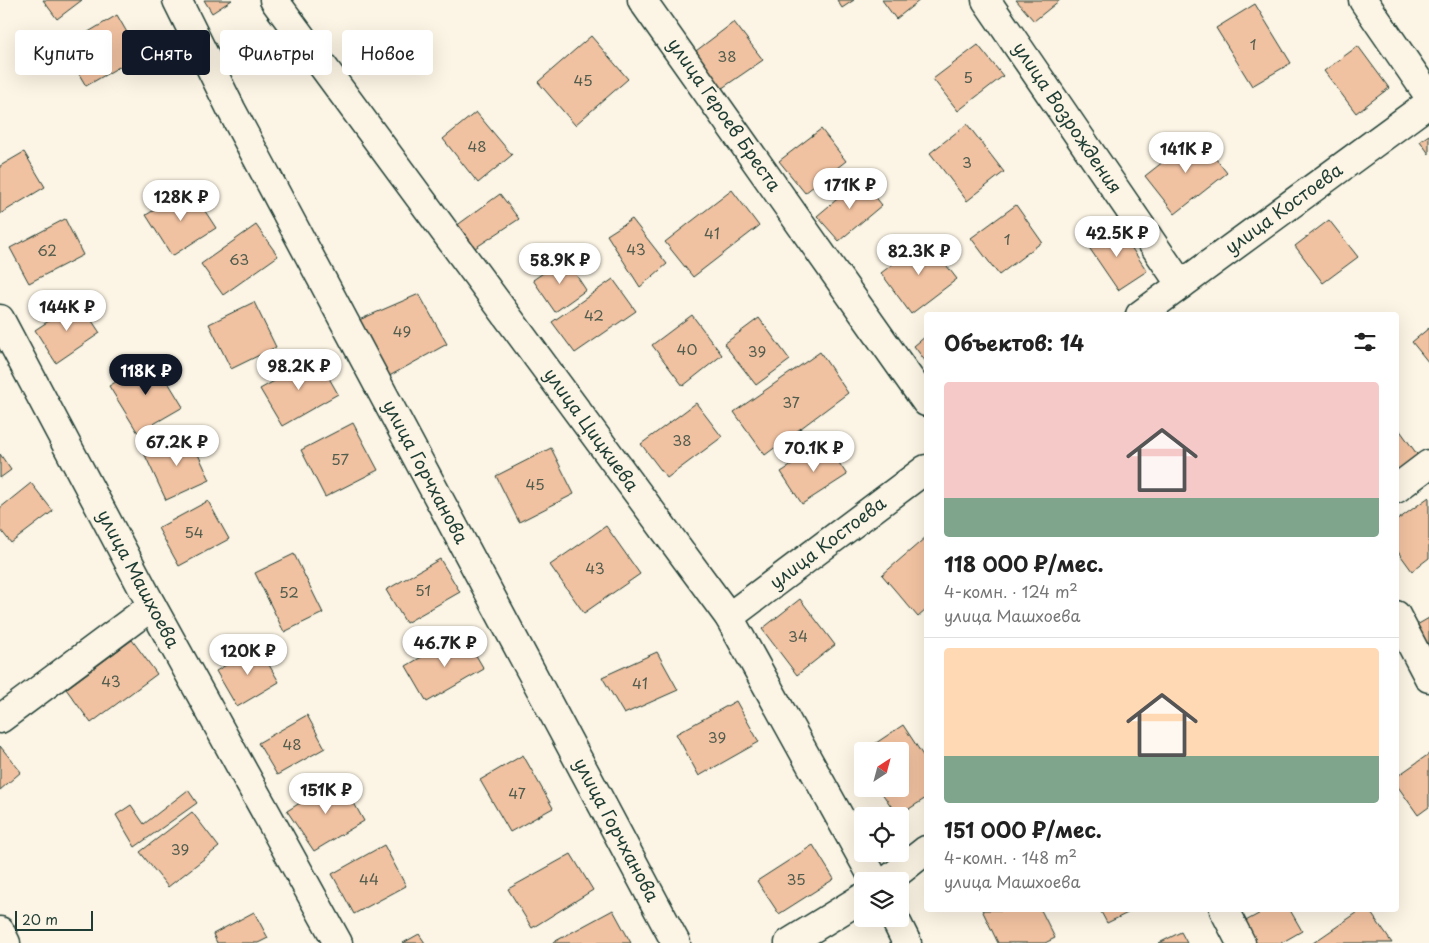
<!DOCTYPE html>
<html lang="ru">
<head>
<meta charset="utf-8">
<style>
  body { margin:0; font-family:"Playpen Sans",sans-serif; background:#f2f2f2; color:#222; height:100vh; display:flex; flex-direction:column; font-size:19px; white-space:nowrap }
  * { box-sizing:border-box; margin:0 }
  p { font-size:16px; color:#767676 }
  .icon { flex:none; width:28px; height:28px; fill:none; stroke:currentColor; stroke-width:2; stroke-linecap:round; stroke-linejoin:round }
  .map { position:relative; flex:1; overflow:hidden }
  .sheet { position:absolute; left:924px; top:312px; width:475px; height:600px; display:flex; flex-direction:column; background:#fff; border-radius:5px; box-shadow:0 5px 20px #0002 }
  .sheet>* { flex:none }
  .hud { position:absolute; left:15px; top:30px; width:475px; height:45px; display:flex; gap:10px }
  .needle { width:32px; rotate:36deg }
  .fabs { position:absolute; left:854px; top:742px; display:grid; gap:10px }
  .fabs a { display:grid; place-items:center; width:55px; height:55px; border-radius:5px; background:#fff; box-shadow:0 5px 20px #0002; font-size:25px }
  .scale { position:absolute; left:15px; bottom:12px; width:78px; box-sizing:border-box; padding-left:5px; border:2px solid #1f3d34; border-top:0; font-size:14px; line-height:18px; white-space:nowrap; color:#1f3d34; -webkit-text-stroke:4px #fcf5e5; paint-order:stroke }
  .price { position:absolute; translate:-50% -42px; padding:0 11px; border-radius:18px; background:#fff; color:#222; font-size:16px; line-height:32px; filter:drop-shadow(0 1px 2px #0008) }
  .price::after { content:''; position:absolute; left:50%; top:30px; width:15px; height:11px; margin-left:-8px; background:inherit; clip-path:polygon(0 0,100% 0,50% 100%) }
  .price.current { background:#111827; color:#fff }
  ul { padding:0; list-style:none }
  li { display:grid; align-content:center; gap:10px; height:265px; padding:0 20px }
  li+li { border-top:1px solid #e0e0e0 }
  li span { display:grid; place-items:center; height:155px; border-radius:5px; color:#555 }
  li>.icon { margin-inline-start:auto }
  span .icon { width:90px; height:90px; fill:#fffc; stroke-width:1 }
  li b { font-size:21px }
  h2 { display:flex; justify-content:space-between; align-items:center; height:60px; padding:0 20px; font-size:21px }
  .chip { padding:0 18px; border-radius:5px; background:#fff; box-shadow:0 5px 20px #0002; font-size:18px; line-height:45px }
  .chip.current { background:#111827; color:#fff }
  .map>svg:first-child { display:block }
  .building { fill:#f1c2a1; stroke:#1f3d34 }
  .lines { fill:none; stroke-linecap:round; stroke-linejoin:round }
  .minor-casing { stroke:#1f3d34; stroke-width:31 }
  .minor { stroke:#fcf5e5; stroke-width:28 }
  .labels { text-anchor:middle; stroke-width:4; stroke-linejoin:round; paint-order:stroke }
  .number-label { font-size:15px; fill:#545e4f }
  .street-label { font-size:18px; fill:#1f3d34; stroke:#fcf5e5 }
</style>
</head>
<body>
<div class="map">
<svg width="1429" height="943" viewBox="0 0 1429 943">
  <rect width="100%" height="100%" fill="#fcf5e5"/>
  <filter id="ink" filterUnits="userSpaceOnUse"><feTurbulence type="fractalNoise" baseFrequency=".02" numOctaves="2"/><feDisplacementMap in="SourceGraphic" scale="10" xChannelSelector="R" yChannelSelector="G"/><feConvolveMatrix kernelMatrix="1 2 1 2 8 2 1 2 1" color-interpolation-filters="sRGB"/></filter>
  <g filter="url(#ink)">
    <g class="building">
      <path d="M 43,0 L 82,0 L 57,19 Z"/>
      <path d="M 204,0 L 232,0 L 212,13 Z"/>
      <path d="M 837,0 L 854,0 L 842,8 Z"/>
      <path d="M 882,0 L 920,0 L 896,19 Z"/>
      <path d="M 1016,0 L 1060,0 L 1034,21 Z"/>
      <path d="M 1255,4 L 1291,63 L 1252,86 L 1216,28 Z"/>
      <path d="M 117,15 L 140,55 L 86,86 L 63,47 Z"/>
      <path d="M 734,22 L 763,60 L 715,93 L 692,54 Z"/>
      <path d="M 591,36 L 628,79 L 575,125 L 538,82 Z"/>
      <path d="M 978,45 L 1003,76 L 958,111 L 933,79 Z"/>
      <path d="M 1358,46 L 1389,88 L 1356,113 L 1324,71 Z"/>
      <path d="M 476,112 L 512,155 L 478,183 L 443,139 Z"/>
      <path d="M 967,124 L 1004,172 L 967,201 L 930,153 Z"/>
      <path d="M 821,129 L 846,161 L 805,193 L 779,161 Z"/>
      <path d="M 1197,135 L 1227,173 L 1175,214 L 1145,176 Z"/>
      <path d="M 1429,135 L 1429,154 L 1420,141 Z"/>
      <path d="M 24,152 L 45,187 L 0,214 L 0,166 Z"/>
      <path d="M 861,179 L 882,205 L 839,241 L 817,216 Z"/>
      <path d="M 190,188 L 216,228 L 172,256 L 146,215 Z"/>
      <path d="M 732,190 L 759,226 L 693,277 L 665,242 Z"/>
      <path d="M 500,194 L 519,219 L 469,252 L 452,229 Z"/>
      <path d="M 1016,205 L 1042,242 L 999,275 L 971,238 Z"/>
      <path d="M 65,219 L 83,255 L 29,283 L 10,248 Z"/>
      <path d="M 632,219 L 667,264 L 640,287 L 607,235 Z"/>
      <path d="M 1329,220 L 1358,257 L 1323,283 L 1295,246 Z"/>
      <path d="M 256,225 L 278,256 L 223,295 L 201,264 Z"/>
      <path d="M 1117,226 L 1147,271 L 1118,290 L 1088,246 Z"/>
      <path d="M 926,239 L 957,279 L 911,314 L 881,273 Z"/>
      <path d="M 565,258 L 586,290 L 555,312 L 533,280 Z"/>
      <path d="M 613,279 L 636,311 L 575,353 L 552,322 Z"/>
      <path d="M 419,294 L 447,344 L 384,379 L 359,320 Z"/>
      <path d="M 79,301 L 100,333 L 56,363 L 35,330 Z"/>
      <path d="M 254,302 L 276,347 L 231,369 L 209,324 Z"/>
      <path d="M 692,315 L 722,355 L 683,386 L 652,345 Z"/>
      <path d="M 759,318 L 790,360 L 756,385 L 724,344 Z"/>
      <path d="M 1429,328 L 1429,363 L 1412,342 Z"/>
      <path d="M 926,336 L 926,362 L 914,346 Z"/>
      <path d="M 820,352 L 848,393 L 765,455 L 734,412 Z"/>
      <path d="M 317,357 L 338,394 L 282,426 L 260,389 Z"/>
      <path d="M 154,359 L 183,407 L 138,433 L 109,386 Z"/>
      <path d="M 696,403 L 722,437 L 667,478 L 641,444 Z"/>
      <path d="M 353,423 L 378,470 L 325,497 L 301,450 Z"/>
      <path d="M 1396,425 L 1419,457 L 1396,472 Z"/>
      <path d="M 188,433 L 210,480 L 166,500 L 144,453 Z"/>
      <path d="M 826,443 L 847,475 L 802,504 L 781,472 Z"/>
      <path d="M 551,448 L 574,494 L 519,522 L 496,476 Z"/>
      <path d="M 0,454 L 11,470 L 0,478 Z"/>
      <path d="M 31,483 L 53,511 L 11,543 L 0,529 L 0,508 Z"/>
      <path d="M 1429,497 L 1429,558 L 1412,571 L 1396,549 L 1396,521 Z"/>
      <path d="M 208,501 L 229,539 L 179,566 L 158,528 Z"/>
      <path d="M 606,526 L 640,574 L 584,613 L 550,565 Z"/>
      <path d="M 926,537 L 926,610 L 918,617 L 882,575 Z"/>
      <path d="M 294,554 L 323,613 L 284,632 L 255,573 Z"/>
      <path d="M 440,559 L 460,592 L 406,623 L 386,590 Z"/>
      <path d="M 800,599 L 835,645 L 797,675 L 762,629 Z"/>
      <path d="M 1429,618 L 1429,646 L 1415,626 Z"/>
      <path d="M 463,633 L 484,669 L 427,702 L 406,666 Z"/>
      <path d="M 132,640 L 157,674 L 91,723 L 66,689 Z"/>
      <path d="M 258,646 L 279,682 L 237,707 L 216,671 Z"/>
      <path d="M 657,652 L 678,690 L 624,714 L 602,677 Z"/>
      <path d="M 736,701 L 759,742 L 699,776 L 676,734 Z"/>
      <path d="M 307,715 L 325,748 L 277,775 L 258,743 Z"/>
      <path d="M 903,725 L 926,760 L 926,798 L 898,816 L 879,789 L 900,789 L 900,751 L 864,751 Z"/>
      <path d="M 0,746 L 21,772 L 0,790 Z"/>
      <path d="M 1429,754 L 1429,807 L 1418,815 L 1396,784 L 1396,777 Z"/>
      <path d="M 523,755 L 553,808 L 510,832 L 480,780 Z"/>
      <path d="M 340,778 L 364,821 L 314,851 L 287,811 Z"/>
      <path d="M 188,790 L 197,803 L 135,847 L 116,815 L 131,805 L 144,824 Z"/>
      <path d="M 192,812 L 219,847 L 168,887 L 140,852 Z"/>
      <path d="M 384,845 L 406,886 L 354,914 L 332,874 Z"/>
      <path d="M 813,845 L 834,879 L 779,914 L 757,881 Z"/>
      <path d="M 571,854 L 593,890 L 532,928 L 508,889 Z"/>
      <path d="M 613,910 L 631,943 L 552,943 Z"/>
      <path d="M 982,910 L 1041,910 L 1055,938 L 1045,943 L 998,943 Z"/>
      <path d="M 1100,910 L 1134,910 L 1107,923 Z"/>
      <path d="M 1266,910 L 1290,910 L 1302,931 L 1281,943 L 1250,943 L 1240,924 Z"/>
      <path d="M 1361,910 L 1369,910 L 1392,943 L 1313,943 Z"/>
      <path d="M 254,912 L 268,938 L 258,943 L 217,943 L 213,934 Z"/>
      <path d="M 1181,932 L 1187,943 L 1159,943 Z"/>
      <path d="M 419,934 L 425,943 L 403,943 Z"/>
    </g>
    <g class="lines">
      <g class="minor-casing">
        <g id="minor">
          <path d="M 177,0 L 231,109 L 676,943"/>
          <path d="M 274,0 L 729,617 L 875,881"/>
          <path d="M 642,0 L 926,402"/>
          <path d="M 986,0 L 1181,285"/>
          <path d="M 1363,0 L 1429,96"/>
          <path d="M 1140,315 L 1429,103"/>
          <path d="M 0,319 L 152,606 L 338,943"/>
          <path d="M 1396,489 L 1429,464"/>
          <path d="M 1396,615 L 1429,678"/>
          <path d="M 729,617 L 926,469"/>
          <path d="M 0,719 L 152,606"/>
          <path d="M 887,881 L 926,850"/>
          <path d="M 1224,910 L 1241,943"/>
          <path d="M 895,919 L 907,943"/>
          <path d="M 0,931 L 6,943"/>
          <path d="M 789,943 L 862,898"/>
        </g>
      </g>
      <use href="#minor" class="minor"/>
    </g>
  </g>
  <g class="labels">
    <g class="number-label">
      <text x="1253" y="50">1</text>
      <text x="727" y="62">38</text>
      <text x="968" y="83">5</text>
      <text x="583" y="86">45</text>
      <text x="477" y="152">48</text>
      <text x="967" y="168">3</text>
      <text x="712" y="239">41</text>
      <text x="1007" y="245">1</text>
      <text x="636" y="255">43</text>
      <text x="47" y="256">62</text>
      <text x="239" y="265">63</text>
      <text x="594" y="321">42</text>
      <text x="402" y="337">49</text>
      <text x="687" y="355">40</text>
      <text x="757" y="357">39</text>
      <text x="791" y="408">37</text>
      <text x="682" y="446">38</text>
      <text x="340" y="465">57</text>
      <text x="535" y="490">45</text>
      <text x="194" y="538">54</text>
      <text x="595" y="574">43</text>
      <text x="423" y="596">51</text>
      <text x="289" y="598">52</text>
      <text x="798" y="642">34</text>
      <text x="111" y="687">43</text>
      <text x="640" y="689">41</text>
      <text x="717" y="743">39</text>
      <text x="292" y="750">48</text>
      <text x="517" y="799">47</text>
      <text x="180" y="855">39</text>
      <text x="369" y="885">44</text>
      <text x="796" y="885">35</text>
    </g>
    <g class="street-label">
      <text transform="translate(724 115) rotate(55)" y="6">улица Героев Бреста</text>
      <text transform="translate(1067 118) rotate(56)" y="6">улица Возрождения</text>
      <text transform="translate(1284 209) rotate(-36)" y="6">улица Костоева</text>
      <text transform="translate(591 430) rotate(54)" y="6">улица Цицкиева</text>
      <text transform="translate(425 472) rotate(62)" y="6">улица Горчханова</text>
      <text transform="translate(828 543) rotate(-37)" y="6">улица Костоева</text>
      <text transform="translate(138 579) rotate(62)" y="6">улица Машхоева</text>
      <text transform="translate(616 830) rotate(62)" y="6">улица Горчханова</text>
    </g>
  </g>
</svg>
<div class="fabs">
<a><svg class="needle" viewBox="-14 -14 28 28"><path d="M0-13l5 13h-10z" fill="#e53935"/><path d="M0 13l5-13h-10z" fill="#767676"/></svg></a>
<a><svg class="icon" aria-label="locate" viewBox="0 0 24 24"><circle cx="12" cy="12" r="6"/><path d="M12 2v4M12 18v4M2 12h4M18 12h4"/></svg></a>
<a><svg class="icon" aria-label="layers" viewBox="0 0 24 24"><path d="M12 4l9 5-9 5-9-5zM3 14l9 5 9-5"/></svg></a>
</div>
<div class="scale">20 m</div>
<b class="price" style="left:1186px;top:174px">141K ₽</b>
<b class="price" style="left:850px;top:210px">171K ₽</b>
<b class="price" style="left:181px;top:222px">128K ₽</b>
<b class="price" style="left:1117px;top:258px">42.5K ₽</b>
<b class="price" style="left:919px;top:276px">82.3K ₽</b>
<b class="price" style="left:560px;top:285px">58.9K ₽</b>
<b class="price" style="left:67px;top:332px">144K ₽</b>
<b class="price" style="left:299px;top:391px">98.2K ₽</b>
<b class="price current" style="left:146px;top:396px">118K ₽</b>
<b class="price" style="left:177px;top:467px">67.2K ₽</b>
<b class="price" style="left:814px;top:473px">70.1K ₽</b>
<b class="price" style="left:445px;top:668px">46.7K ₽</b>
<b class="price" style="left:248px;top:676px">120K ₽</b>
<b class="price" style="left:326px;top:815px">151K ₽</b>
<div class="hud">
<a class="chip">Купить</a>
<a class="chip current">Снять</a>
<a class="chip">Фильтры</a>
<a class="chip">Новое</a>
</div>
<section class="sheet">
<h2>Объектов: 14<svg class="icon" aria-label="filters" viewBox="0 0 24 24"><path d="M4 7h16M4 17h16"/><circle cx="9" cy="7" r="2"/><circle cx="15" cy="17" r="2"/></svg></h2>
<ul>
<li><span style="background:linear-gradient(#f6c9c9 75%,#7fa58c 0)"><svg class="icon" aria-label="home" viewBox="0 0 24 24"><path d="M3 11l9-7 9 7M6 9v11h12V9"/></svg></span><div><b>118 000 ₽/мес.</b><p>4-комн. · 124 m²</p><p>улица Машхоева</p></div></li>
<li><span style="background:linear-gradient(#ffd9b3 70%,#7fa58c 0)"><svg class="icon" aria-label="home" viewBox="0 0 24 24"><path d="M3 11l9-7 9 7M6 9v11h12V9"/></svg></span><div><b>151 000 ₽/мес.</b><p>4-комн. · 148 m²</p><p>улица Машхоева</p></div></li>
</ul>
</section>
</div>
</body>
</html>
